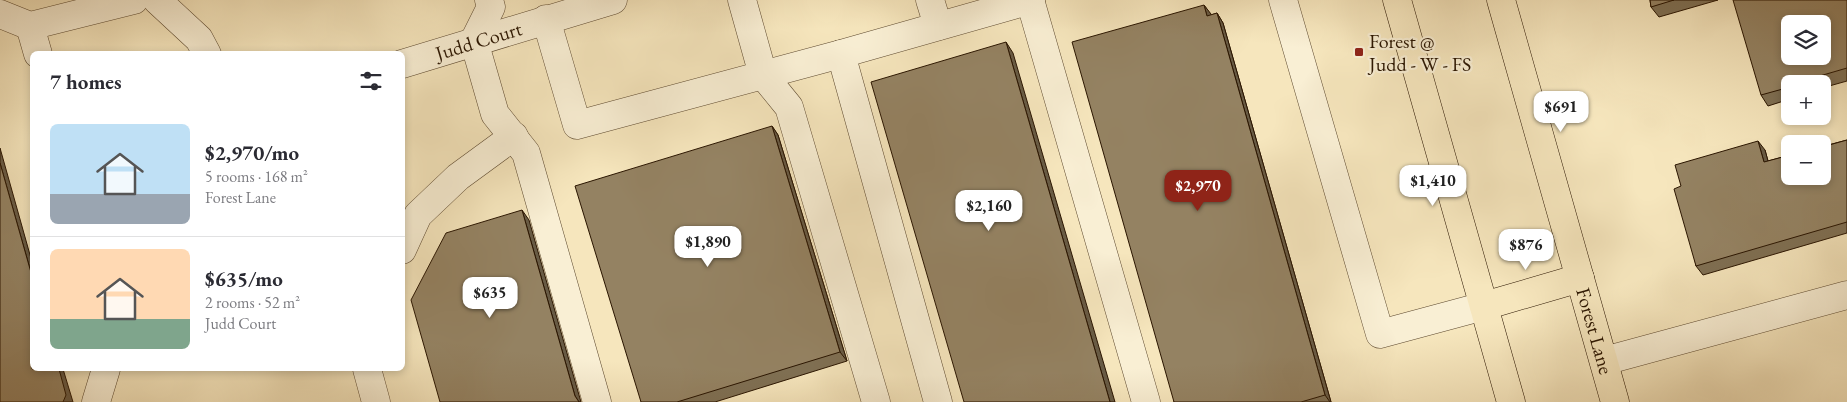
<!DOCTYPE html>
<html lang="en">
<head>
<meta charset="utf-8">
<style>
  body { margin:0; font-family:"EB Garamond",serif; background:#f7f7f7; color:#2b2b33; height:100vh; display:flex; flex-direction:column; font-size:19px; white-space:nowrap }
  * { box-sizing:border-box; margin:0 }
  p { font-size:16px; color:#7c7c81 }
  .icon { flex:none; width:28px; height:28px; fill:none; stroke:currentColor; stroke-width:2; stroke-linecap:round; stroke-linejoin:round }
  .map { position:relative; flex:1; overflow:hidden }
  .side { position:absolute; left:30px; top:51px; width:375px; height:320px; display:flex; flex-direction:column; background:#fff; border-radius:8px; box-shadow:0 2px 8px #0003 }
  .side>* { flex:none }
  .controls { position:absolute; left:1781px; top:15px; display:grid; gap:10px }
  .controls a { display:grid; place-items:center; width:50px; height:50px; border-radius:8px; background:#fff; box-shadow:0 2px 8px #0003; font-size:25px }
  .price { position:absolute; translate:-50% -42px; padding:0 11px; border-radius:10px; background:#fff; color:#222; font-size:16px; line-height:32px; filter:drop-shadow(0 1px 2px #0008) }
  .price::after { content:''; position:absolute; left:50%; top:30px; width:15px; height:11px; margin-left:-8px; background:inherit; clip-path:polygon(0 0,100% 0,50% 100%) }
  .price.selected { background:#8f2418; color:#fff }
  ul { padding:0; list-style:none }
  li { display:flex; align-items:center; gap:15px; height:125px; padding:0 20px }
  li+li { border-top:1px solid #e1e1e2 }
  li span { display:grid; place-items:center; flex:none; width:140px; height:100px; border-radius:8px; color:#555 }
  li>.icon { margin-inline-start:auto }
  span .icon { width:60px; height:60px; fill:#fffc; stroke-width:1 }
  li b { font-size:21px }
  h2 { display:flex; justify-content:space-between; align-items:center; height:60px; padding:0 20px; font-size:21px }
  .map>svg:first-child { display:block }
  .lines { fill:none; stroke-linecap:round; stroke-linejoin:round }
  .minor-casing { stroke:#5d492f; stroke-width:29 }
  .major-casing { stroke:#2a1500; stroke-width:29 }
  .minor { stroke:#f9efd4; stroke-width:28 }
  .major { stroke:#f6e6bd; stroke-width:28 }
  .wall { fill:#7f7054; stroke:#2a1500 }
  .shaded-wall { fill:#685b45; stroke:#2a1500 }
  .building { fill:#948262; stroke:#2a1500; fill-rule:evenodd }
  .poi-dot { fill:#8f2418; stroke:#f9efd4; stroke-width:2 }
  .labels { text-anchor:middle; stroke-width:4.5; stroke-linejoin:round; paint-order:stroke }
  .street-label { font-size:20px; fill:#2a1500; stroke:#f9efd4 }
  .poi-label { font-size:20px; fill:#2a1500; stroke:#f9efd4; text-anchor:start }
</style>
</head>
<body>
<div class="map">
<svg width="1847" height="402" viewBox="0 0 1847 402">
  <rect width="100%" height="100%" fill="#f6e6bd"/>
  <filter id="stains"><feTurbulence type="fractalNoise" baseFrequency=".004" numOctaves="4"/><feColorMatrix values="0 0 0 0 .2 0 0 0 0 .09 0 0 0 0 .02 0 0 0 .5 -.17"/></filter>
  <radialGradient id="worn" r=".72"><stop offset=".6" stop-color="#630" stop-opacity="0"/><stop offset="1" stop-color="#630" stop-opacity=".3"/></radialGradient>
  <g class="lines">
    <g class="minor-casing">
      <g id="minor">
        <path d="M 157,0 L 199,39 L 207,54"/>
        <path d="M 489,0 L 491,7 L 474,41 L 495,114 L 526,153 L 597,402"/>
        <path d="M 742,0 L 763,75 L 789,107 L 876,402"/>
        <path d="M 930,0 L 938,26"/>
        <path d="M 1030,0 L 1146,402"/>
        <path d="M 1283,0 L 1380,334 L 1484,306"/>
        <path d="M 0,14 L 30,26 L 134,0"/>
        <path d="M 546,19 L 577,125 L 841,54 L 1031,0"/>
        <path d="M 30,26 L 38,54"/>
        <path d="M 841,54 L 938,402"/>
        <path id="s1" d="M 402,64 L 613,0"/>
        <path d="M 402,250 L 418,215 L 458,177 L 514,136"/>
        <path d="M 1604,361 L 1847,295"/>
        <path d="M 367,369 L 376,402"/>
        <path d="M 96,402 L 106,369"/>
      </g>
    </g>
    <g class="major-casing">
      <g id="major">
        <path d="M 1397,0 L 1511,402"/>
        <path id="s2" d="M 1501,0 L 1615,402"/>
        <path d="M 1484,306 L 1580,278"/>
      </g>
    </g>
    <use href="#minor" class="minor"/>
    <use href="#major" class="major"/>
  </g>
  <g class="wall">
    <path d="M 1650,0 L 1718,0 L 1659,17 L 1651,7 Z"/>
    <path d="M 1847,0 L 1847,81 L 1822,88 L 1822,84 L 1790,84 L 1790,99 L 1768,106 L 1761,95 Z"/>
    <path d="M 1204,5 L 1211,15 L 1217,13 L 1223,23 L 1331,402 L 1174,402 Z"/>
    <path d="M 772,126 L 778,135 L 847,361 L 715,402 L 641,402 Z"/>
    <path d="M 1847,140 L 1847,233 L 1703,275 L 1696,266 L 1681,186 L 1765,150 L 1768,161 Z"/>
  </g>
  <g class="shaded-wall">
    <path d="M 1204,5 L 1211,14 L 1214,26 L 1207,16 Z"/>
    <path d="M 1217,13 L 1223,23 L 1331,402 L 1330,402 L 1325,395 Z"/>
    <path d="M 1006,42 L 1013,53 L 1115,402 L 1110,402 Z"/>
    <path d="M 772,126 L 778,135 L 847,361 L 840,352 Z"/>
    <path d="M 1758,141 L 1765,150 L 1771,172 L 1764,162 Z"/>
    <path d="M 0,148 L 32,262 L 32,276 L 0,163 Z"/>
    <path d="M 522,210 L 529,220 L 581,402 L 579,402 L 575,396 Z"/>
    <path d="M 59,369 L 63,369 L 73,402 L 63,402 Z"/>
  </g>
  <g class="building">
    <path d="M 1650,0 L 1674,0 L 1651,7 Z"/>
    <path d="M 1733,0 L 1847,0 L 1847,68 L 1806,80 L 1807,82 L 1801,84 L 1790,84 L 1790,87 L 1761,95 ZM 1790,24 L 1822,24 L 1822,56 L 1790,56 Z"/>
    <path d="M 1204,5 L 1207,16 L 1217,13 L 1325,395 L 1301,402 L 1174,402 L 1072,42 Z"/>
    <path d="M 1006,42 L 1110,402 L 964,402 L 871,82 Z"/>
    <path d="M 772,126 L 840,352 L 677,402 L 641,402 L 575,186 Z"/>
    <path d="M 1847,140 L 1847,222 L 1696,266 L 1674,189 L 1681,186 L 1675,165 L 1758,141 L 1764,162 L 1790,155 L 1790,176 L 1822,176 L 1822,147 Z"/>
    <path d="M 0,163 L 32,276 L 32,369 L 59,369 L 66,395 L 63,402 L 0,402 Z"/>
    <path d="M 522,210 L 575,396 L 579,402 L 440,402 L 411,300 L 446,233 Z"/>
  </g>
  <rect class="poi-dot" x="1354" y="47" width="10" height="10" rx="2.5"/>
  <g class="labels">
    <g class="street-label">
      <text dy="7" stroke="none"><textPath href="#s1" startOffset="80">Judd Court</textPath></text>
      <text dy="7" stroke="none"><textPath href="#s2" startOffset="344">Forest Lane</textPath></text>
    </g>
    <g class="poi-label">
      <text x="1369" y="48">Forest @<tspan x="1369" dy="23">Judd - W - FS</tspan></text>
    </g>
  </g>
  <rect width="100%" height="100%" filter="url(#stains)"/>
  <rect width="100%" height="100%" fill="url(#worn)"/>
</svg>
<div class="controls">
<a><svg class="icon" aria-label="layers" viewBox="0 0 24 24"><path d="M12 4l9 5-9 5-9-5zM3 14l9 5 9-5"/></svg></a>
<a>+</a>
<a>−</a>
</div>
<b class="price" style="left:1561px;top:133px">$691</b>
<b class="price" style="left:1433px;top:207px">$1,410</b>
<b class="price selected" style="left:1198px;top:212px">$2,970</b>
<b class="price" style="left:989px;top:232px">$2,160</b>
<b class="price" style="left:708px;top:268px">$1,890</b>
<b class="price" style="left:1526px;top:271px">$876</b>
<b class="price" style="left:490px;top:319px">$635</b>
<section class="side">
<h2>7 homes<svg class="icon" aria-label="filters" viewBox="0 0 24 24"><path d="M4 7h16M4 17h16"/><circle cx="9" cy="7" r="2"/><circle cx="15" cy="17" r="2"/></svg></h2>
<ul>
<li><span style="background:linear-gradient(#bfe0f5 70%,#9aa5b1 0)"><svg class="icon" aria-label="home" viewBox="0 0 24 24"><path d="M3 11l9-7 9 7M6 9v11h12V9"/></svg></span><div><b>$2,970/mo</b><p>5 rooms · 168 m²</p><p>Forest Lane</p></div></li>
<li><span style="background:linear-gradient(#ffd9b3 70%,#7fa58c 0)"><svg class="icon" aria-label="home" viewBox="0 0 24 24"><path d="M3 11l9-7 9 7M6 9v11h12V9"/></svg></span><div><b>$635/mo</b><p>2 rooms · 52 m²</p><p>Judd Court</p></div></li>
</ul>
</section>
</div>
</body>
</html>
